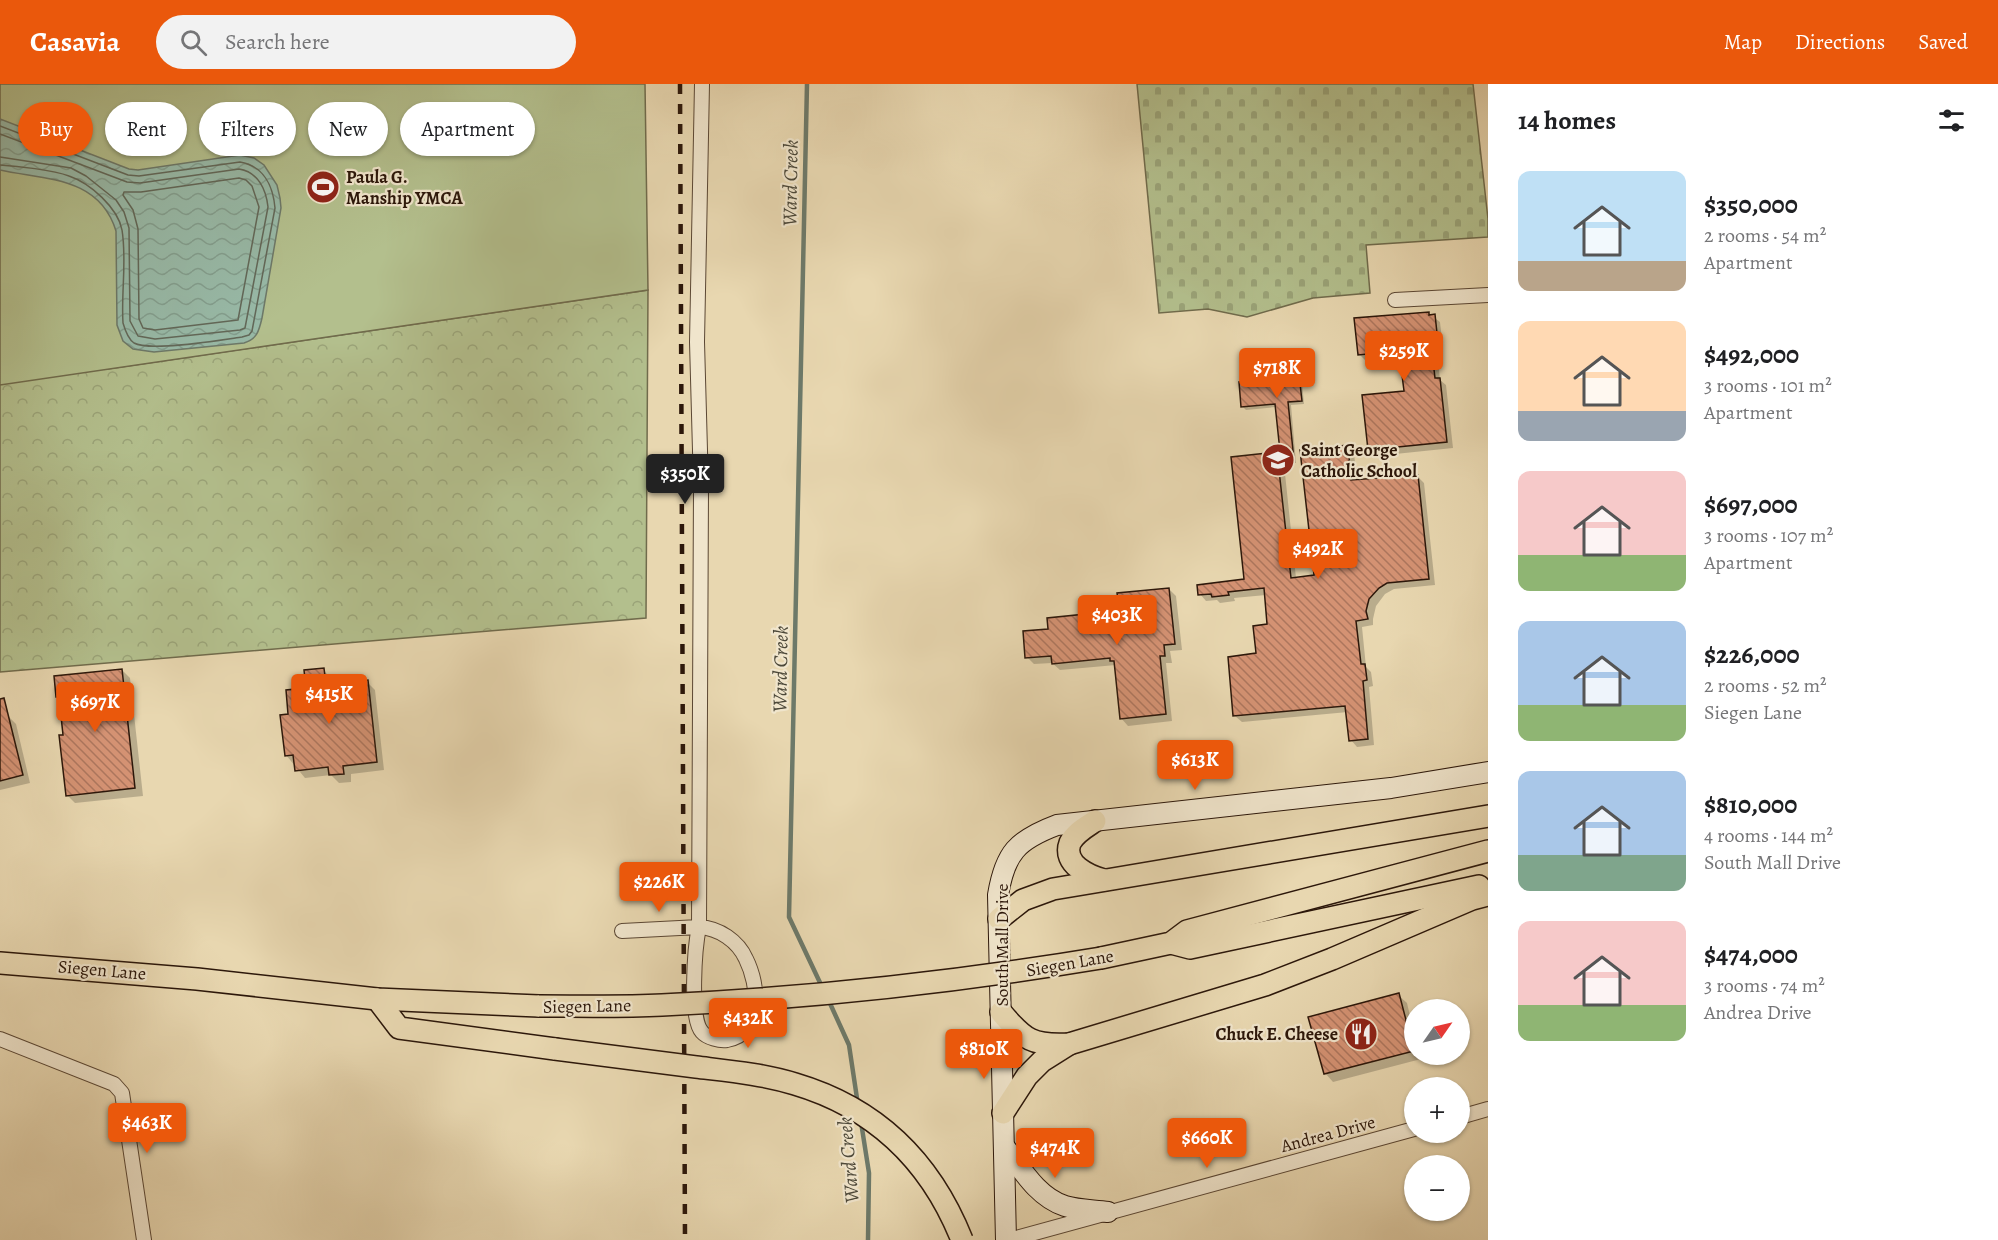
<!DOCTYPE html>
<html lang="en">
<head>
<meta charset="utf-8">
<style>
  body { margin:0; font-family:Alegreya,serif; background:#f2f2f2; color:#202124; height:100vh; display:flex; flex-direction:column; font-size:22px; white-space:nowrap }
  * { box-sizing:border-box; margin:0 }
  p { font-size:20px; color:#757577 }
  .icon { flex:none; width:33px; height:33px; fill:none; stroke:currentColor; stroke-width:2; stroke-linecap:round; stroke-linejoin:round }
  .map { position:relative; flex:1; overflow:hidden }
  .details { display:flex; flex-direction:column; background:#fff; width:510px }
  .details>* { flex:none }
  .hud { position:absolute; left:18px; top:18px; width:570px; height:54px; display:flex; gap:12px }
  .needle { width:39px; rotate:56deg }
  .fabs { position:absolute; left:1404px; top:915px; display:grid; gap:12px }
  .fabs a { display:grid; place-items:center; width:66px; height:66px; border-radius:50%; background:#fff; box-shadow:0 2px 4px #0004; font-size:30px }
  .price { position:absolute; translate:-50% -51px; padding:0 14px; border-radius:6px; background:#ea580c; color:#fff; font-size:20px; line-height:39px; filter:drop-shadow(0 2px 3px #0008) }
  .price::after { content:''; position:absolute; left:50%; top:36px; width:18px; height:14px; margin-left:-9px; background:inherit; clip-path:polygon(0 0,100% 0,50% 100%) }
  .price.on { background:#222; color:#fff }
  ul { padding:0; list-style:none }
  li { display:flex; align-items:center; gap:18px; height:150px; padding:0 30px }
  li span { display:grid; place-items:center; flex:none; width:168px; height:120px; border-radius:12px; color:#555 }
  li>.icon { margin-inline-start:auto }
  span .icon { width:72px; height:72px; fill:#fffc; stroke-width:1 }
  li b { font-size:26px }
  h2 { display:flex; justify-content:space-between; align-items:center; height:72px; padding:0 30px; font-size:26px }
  .chip { padding:0 21px; border-radius:27px; background:#fff; box-shadow:0 2px 4px #0004; font-size:21px; line-height:54px }
  .chip.on { background:#ea580c; color:#fff }
  header { display:flex; align-items:center; gap:36px; box-sizing:border-box; height:84px; padding:0 30px; background:#ea580c; color:#fff }
  header strong { font-size:28px }
  nav { display:flex; gap:33px; margin-inline-start:auto; font-size:21px }
  .search { width:420px; height:54px; background:#f2f2f2; display:flex; align-items:center; gap:15px; box-sizing:border-box; padding:0 21px; border-radius:33px; color:#757577; font-size:22px }
  main { display:flex; flex:1; min-height:0 }
  .map>svg:first-child { display:block }
  .forest { fill:url(#forest-crowns); stroke:#706b4c; stroke-width:1.5 }
  .cemetery { fill:url(#cemetery-stones); stroke:#706b4c; stroke-width:1.5 }
  .pitch { fill:#b3bf8d; stroke:#706b4c; stroke-width:1.5 }
  .water { fill:url(#water-waves); stroke:#6d7969; stroke-width:1.5 }
  .shadow { fill:#0003 }
  .lines { fill:none; stroke-linecap:round; stroke-linejoin:round }
  .shore { stroke:#626859; stroke-width:1.5 }
  .stream { stroke:#6d7969; stroke-width:4.5 }
  .building { fill:url(#building-back-hatch); stroke:#2c170a; stroke-width:1.5 }
  .street-casing { stroke:#5b4734; stroke-width:16 }
  .secondary-casing { stroke:#2c170a; stroke-width:22 }
  .primary-casing { stroke:#2c170a; stroke-width:24 }
  .street { stroke:#f0e5cc; stroke-width:14 }
  .secondary { stroke:#f0e5cc; stroke-width:20 }
  .primary { stroke:#e8d7b0; stroke-width:21 }
  .rail { stroke:#2c170a; stroke-width:4.5; stroke-dasharray:10 10; stroke-linecap:butt }
  .primary-bridge-casing { stroke:#2c170a; stroke-width:24; stroke-linecap:butt }
  .primary-bridge { stroke:#e8d7b0; stroke-width:21 }
  .labels { text-anchor:middle; stroke-width:4.5; stroke-linejoin:round; paint-order:stroke }
  .poi-label { font-size:18px; font-weight:bold; fill:#2c170a; stroke:#f0e5cc; text-anchor:start }
  .street-label { font-size:18px; fill:#2c170a; stroke:#f0e5cc }
  .water-label { font-size:20px; font-style:italic; fill:#4c4839; stroke:#f0e5cc }
</style>
</head>
<body>
<header>
<strong>Casavia</strong>
<div class="search"><svg class="icon" aria-label="search" viewBox="0 0 24 24"><circle cx="10" cy="10" r="6"/><path d="M15 15l6 6"/></svg>Search here</div>
<nav><a>Map</a><a>Directions</a><a>Saved</a></nav>
</header>
<main>
<div class="map">
<svg width="1488" height="1156" viewBox="0 0 1488 1156">
  <defs>
    <pattern id="forest-crowns" width="20" height="18" patternUnits="userSpaceOnUse" patternTransform="scale(1.5)"><rect width="20" height="18" fill="#b3bf8d"/><path d="M2 6a3 3 0 1 1 6 0M12 15a3 3 0 1 1 6 0" fill="none" stroke="#9aa378"/></pattern>
    <pattern id="cemetery-stones" width="16" height="16" patternUnits="userSpaceOnUse" patternTransform="scale(1.5)"><rect width="16" height="16" fill="#b3bf8d"/><path d="M2 7V4a2 2 0 0 1 4 0v3zM10 15v-3a2 2 0 0 1 4 0v3z" fill="#9aa378"/></pattern>
    <pattern id="water-waves" width="16" height="10" patternUnits="userSpaceOnUse" patternTransform="scale(1.5)"><rect width="16" height="10" fill="#98baa8"/><path d="M0 5q4-4 8 0t8 0" fill="none" stroke="#839f8f"/></pattern>
    <pattern id="building-back-hatch" width="6" height="6" patternUnits="userSpaceOnUse" patternTransform="scale(1.5)"><rect width="6" height="6" fill="#d49273"/><path d="M-1 5l2 2M0 0l6 6M5-1l2 2" fill="none" stroke="#ac765d"/></pattern>
  </defs>
  <rect width="100%" height="100%" fill="#e8d7b0"/>
  <filter id="stains"><feTurbulence type="fractalNoise" baseFrequency=".00333" numOctaves="4"/><feColorMatrix values="0 0 0 0 .2 0 0 0 0 .09 0 0 0 0 .02 0 0 0 .5 -.17"/></filter>
  <radialGradient id="worn" r=".72"><stop offset=".6" stop-color="#630" stop-opacity="0"/><stop offset="1" stop-color="#630" stop-opacity=".3"/></radialGradient>
  <path class="forest" d="M 0,86 L 108,285 L 648,206 L 646,534 L 0,588 Z"/>
  <path class="cemetery" d="M 1137,0 L 1473,0 L 1488,135 L 1488,153 L 1366,161 L 1370,209 L 1313,214 L 1247,233 L 1208,225 L 1159,229 Z"/>
  <path class="pitch" d="M 0,0 L 645,0 L 648,206 L 0,301 Z"/>
  <path class="water" d="M 0,35 L 129,85 L 138,86 L 240,71 L 254,74 L 264,81 L 277,101 L 280,114 L 281,124 L 262,234 C 259,247 257,255 244,259 L 154,268 L 133,265 L 123,257 L 117,241 L 116,147 C 99,92 45,96 0,86 Z"/>
  <g class="shadow">
    <path d="M 1428,229 L 1440,238 L 1443,265 L 1437,265 L 1440,296 L 1446,301 L 1453,364 L 1376,372 L 1370,366 L 1405,308 L 1402,273 L 1366,277 L 1360,271 Z"/>
    <path d="M 1296,274 L 1300,278 L 1304,320 L 1291,321 L 1296,379 L 1284,380 L 1296,494 L 1316,492 L 1347,362 L 1354,369 L 1357,397 L 1417,392 L 1424,399 L 1435,501 L 1394,505 L 1385,510 L 1376,522 L 1373,535 L 1373,541 L 1362,543 L 1366,583 L 1371,588 L 1373,602 L 1369,603 L 1374,661 L 1357,663 L 1351,656 L 1348,628 L 1242,638 L 1235,632 L 1269,542 L 1266,511 L 1234,514 L 1235,517 L 1220,519 L 1217,516 L 1206,517 L 1200,510 L 1245,497 L 1277,370 L 1283,376 L 1276,323 L 1246,326 L 1243,323 L 1277,295 Z"/>
    <path d="M 1169,505 L 1176,512 L 1182,566 L 1170,567 L 1172,579 L 1166,579 L 1172,637 L 1128,642 L 1121,634 L 1116,581 L 1060,586 L 1052,579 L 1034,580 L 1027,573 L 1050,546 L 1106,529 Z"/>
    <path d="M 122,586 L 130,594 L 143,712 L 75,719 L 67,711 L 65,652 L 61,616 L 58,613 Z"/>
    <path d="M 323,586 L 331,594 L 332,601 L 367,598 L 375,606 L 384,686 L 351,690 L 351,698 L 339,699 L 331,691 L 305,694 L 286,671 L 290,631 Z"/>
    <path d="M 8,632 L 16,640 L 30,699 L 0,706 L 0,633 Z"/>
    <path d="M 1398,911 L 1407,919 L 1414,949 L 1414,970 L 1420,970 L 1421,975 L 1333,998 L 1325,989 Z"/>
  </g>
  <g class="lines">
    <g class="shore">
      <path d="M 0,42 L 128,91 L 139,92 L 240,78 C 263,82 273,101 275,124 L 252,247 L 249,251 L 242,253 C 221,256 150,268 134,259 C 128,255 125,246 123,239 C 121,209 127,176 122,146 C 118,124 90,99 69,92 C 53,86 17,82 0,81"/>
      <path d="M 0,50 L 127,98 L 140,99 L 239,85 C 258,88 266,105 268,123 L 245,244 L 240,246 L 155,255 L 138,252 L 130,237 L 129,144 L 124,128 L 116,116 L 86,92 L 71,84 L 0,73"/>
      <path d="M 239,94 L 246,96 L 252,102 L 259,123 L 238,236 L 155,246 L 143,244 L 139,235 L 138,145 L 133,126 L 123,111 L 124,108 L 141,108 Z"/>
    </g>
    <g class="stream">
      <path d="M 807,0 L 789,833 L 823,905"/>
      <path d="M 828,915 L 849,961 L 858,1021"/>
      <path d="M 861,1038 L 869,1089 L 868,1156"/>
    </g>
  </g>
  <g class="building">
    <path d="M 1429,228 L 1429,231 L 1435,230 L 1438,259 L 1431,260 L 1435,294 L 1440,294 L 1447,358 L 1368,366 L 1362,311 L 1404,307 L 1399,267 L 1358,271 L 1354,234 Z"/>
    <path d="M 1297,273 L 1302,317 L 1288,318 L 1294,376 L 1281,377 L 1275,320 L 1241,323 L 1239,298 L 1275,294 L 1273,276 Z"/>
    <path d="M 1348,361 L 1351,396 L 1418,391 L 1429,495 L 1387,499 L 1379,504 L 1369,515 L 1366,527 L 1368,535 L 1356,537 L 1361,580 L 1365,580 L 1367,596 L 1363,597 L 1368,655 L 1349,657 L 1345,622 L 1233,632 L 1228,573 L 1256,569 L 1253,542 L 1267,540 L 1264,504 L 1228,508 L 1229,511 L 1212,513 L 1211,510 L 1198,511 L 1197,501 L 1244,495 L 1231,373 L 1277,368 L 1291,494 L 1314,491 L 1300,366 Z"/>
    <path d="M 1169,504 L 1175,560 L 1164,561 L 1165,572 L 1160,572 L 1166,630 L 1120,635 L 1114,577 L 1110,577 L 1110,574 L 1052,580 L 1051,572 L 1025,574 L 1023,547 L 1048,545 L 1047,534 L 1105,528 L 1104,524 L 1119,523 L 1117,509 Z"/>
    <path d="M 324,584 L 326,601 L 368,596 L 377,678 L 343,682 L 344,690 L 329,691 L 328,683 L 295,687 L 293,671 L 285,672 L 280,631 L 288,630 L 286,606 L 306,604 L 304,586 Z"/>
    <path d="M 122,585 L 135,704 L 66,712 L 59,651 L 63,651 L 59,613 L 56,613 L 54,592 Z"/>
    <path d="M 4,614 L 23,691 L 0,697 L 0,615 Z"/>
    <path d="M 1399,909 L 1414,967 L 1324,990 L 1308,933 Z"/>
  </g>
  <g class="lines">
    <g class="street-casing">
      <g id="street">
        <path d="M 1395,216 L 1488,211"/>
        <path d="M 622,847 L 699,843 C 719,844 738,857 746,875 C 759,901 764,949 727,956 C 720,957 707,954 702,948 C 689,934 695,862 699,843 L 701,403 L 697,258 L 702,0"/>
        <path d="M 0,955 L 114,1000 L 122,1009 L 144,1156"/>
        <path d="M 1460,1033 L 1488,1025"/>
        <path d="M 1009,1156 L 1414,1045"/>
      </g>
    </g>
    <g class="secondary-casing">
      <g id="secondary">
        <path d="M 1004,1062 C 1021,1084 1037,1113 1065,1122 C 1078,1126 1094,1126 1108,1128"/>
        <path d="M 1006,1156 L 998,811 C 1005,769 1017,756 1057,741 L 1391,704 L 1488,688"/>
      </g>
    </g>
    <g class="primary-casing">
      <g id="primary">
        <path d="M 1095,737 C 1086,743 1075,749 1070,759 C 1062,780 1089,792 1104,796"/>
        <path d="M 999,835 L 1023,816 L 1053,805 L 1488,732"/>
        <path d="M 1171,859 L 1190,864 L 1479,802"/>
        <path d="M 1101,874 L 1171,859 L 1187,847 L 1488,767"/>
        <path d="M 0,879 L 197,895 L 377,915 L 539,922"/>
        <path d="M 377,915 L 399,944 L 555,965"/>
        <path d="M 1001,928 C 1024,956 1033,962 1069,960 L 1265,901 L 1332,875 L 1472,815 L 1488,811"/>
        <path d="M 1003,1029 L 1027,992 L 1042,977 L 1069,960"/>
      </g>
    </g>
    <use href="#street" class="street"/>
    <use href="#secondary" class="secondary"/>
    <use href="#primary" class="primary"/>
    <path class="rail" d="M 680,0 L 685,1156"/>
    <g class="primary-bridge-casing">
      <g id="primary-bridge">
        <path d="M 539,922 C 580,922 621,923 662,921 C 809,914 956,898 1101,874"/>
        <path d="M 555,965 C 602,971 649,977 696,983 C 729,987 763,990 795,1000 C 876,1024 931,1078 962,1156"/>
      </g>
    </g>
    <use href="#primary-bridge" class="primary-bridge"/>
  </g>
  <defs>
    <g id="stadium-disc" transform="scale(1.725)"><circle r="9.5" fill="#8f2418" stroke="#f0e5cc"/><path d="M0-5a6.5 5 0 1 0 0 10a6.5 5 0 1 0 0-10ZM-3.5-1.8h7v3.6h-7Z" fill="#fff"/></g>
    <g id="school-disc" transform="scale(1.725)"><circle r="9.5" fill="#8f2418" stroke="#f0e5cc"/><path d="M0-5L7-2L0 1L-7-2ZM-4 1L0 2.5L4 1V4Q0 6-4 4Z" fill="#fff"/></g>
    <g id="restaurant-disc" transform="scale(1.725)"><circle r="9.5" fill="#8f2418" stroke="#f0e5cc"/><path d="M-5-6h1v4h1v-4h1v4h1v-4h1v5L-1.5 .5V6h-2V.5L-5-1ZM5-6V6H3V1.5H1.5Q1.5-4 5-6Z" fill="#fff"/></g>
  </defs>
  <g fill-rule="evenodd">
    <use href="#stadium-disc" x="323" y="103"/>
    <use href="#school-disc" x="1278" y="376"/>
    <use href="#restaurant-disc" x="1361" y="950"/>
  </g>
  <g class="labels">
    <g class="poi-label">
      <text x="346" y="99">Paula G.<tspan x="346" dy="21">Manship YMCA</tspan></text>
      <text x="1301" y="372">Saint George<tspan x="1301" dy="21">Catholic School</tspan></text>
      <text x="1338" y="956" text-anchor="end">Chuck E. Cheese</text>
    </g>
    <g class="street-label">
      <text transform="translate(1002 861) rotate(-90)" y="6">South Mall Drive</text>
      <text transform="translate(1070 879) rotate(-10)" y="6">Siegen Lane</text>
      <text transform="translate(102 886) rotate(5)" y="6">Siegen Lane</text>
      <text transform="translate(587 922) rotate(-1)" y="6">Siegen Lane</text>
      <text transform="translate(1328 1050) rotate(-15)" y="6">Andrea Drive</text>
    </g>
    <g class="water-label">
      <text transform="translate(790 99) rotate(-89)" y="7">Ward Creek</text>
      <text transform="translate(780 585) rotate(-89)" y="7">Ward Creek</text>
      <text transform="translate(848 1076) rotate(-95)" y="7">Ward Creek</text>
    </g>
  </g>
  <rect width="100%" height="100%" filter="url(#stains)"/>
  <rect width="100%" height="100%" fill="url(#worn)"/>
</svg>
<div class="fabs">
<a><svg class="needle" viewBox="-14 -14 28 28"><path d="M0-13l5 13h-10z" fill="#e53935"/><path d="M0 13l5-13h-10z" fill="#757577"/></svg></a>
<a>+</a>
<a>−</a>
</div>
<b class="price" style="left:1404px;top:298px">$259K</b>
<b class="price" style="left:1277px;top:315px">$718K</b>
<b class="price on" style="left:685px;top:421px">$350K</b>
<b class="price" style="left:1318px;top:496px">$492K</b>
<b class="price" style="left:1117px;top:562px">$403K</b>
<b class="price" style="left:329px;top:641px">$415K</b>
<b class="price" style="left:95px;top:649px">$697K</b>
<b class="price" style="left:1195px;top:707px">$613K</b>
<b class="price" style="left:659px;top:829px">$226K</b>
<b class="price" style="left:748px;top:965px">$432K</b>
<b class="price" style="left:984px;top:996px">$810K</b>
<b class="price" style="left:147px;top:1070px">$463K</b>
<b class="price" style="left:1207px;top:1085px">$660K</b>
<b class="price" style="left:1055px;top:1095px">$474K</b>
<div class="hud">
<a class="chip on">Buy</a>
<a class="chip">Rent</a>
<a class="chip">Filters</a>
<a class="chip">New</a>
<a class="chip">Apartment</a>
</div>
</div>
<section class="details">
<h2>14 homes<svg class="icon" aria-label="filters" viewBox="0 0 24 24"><path d="M4 7h16M4 17h16"/><circle cx="9" cy="7" r="2"/><circle cx="15" cy="17" r="2"/></svg></h2>
<ul>
<li><span style="background:linear-gradient(#bfe0f5 75%,#b9a48a 0)"><svg class="icon" aria-label="home" viewBox="0 0 24 24"><path d="M3 11l9-7 9 7M6 9v11h12V9"/></svg></span><div><b>$350,000</b><p>2 rooms · 54 m²</p><p>Apartment</p></div></li>
<li><span style="background:linear-gradient(#ffd9b3 75%,#9aa5b1 0)"><svg class="icon" aria-label="home" viewBox="0 0 24 24"><path d="M3 11l9-7 9 7M6 9v11h12V9"/></svg></span><div><b>$492,000</b><p>3 rooms · 101 m²</p><p>Apartment</p></div></li>
<li><span style="background:linear-gradient(#f6c9c9 70%,#8fb573 0)"><svg class="icon" aria-label="home" viewBox="0 0 24 24"><path d="M3 11l9-7 9 7M6 9v11h12V9"/></svg></span><div><b>$697,000</b><p>3 rooms · 107 m²</p><p>Apartment</p></div></li>
<li><span style="background:linear-gradient(#a9c7e8 70%,#8fb573 0)"><svg class="icon" aria-label="home" viewBox="0 0 24 24"><path d="M3 11l9-7 9 7M6 9v11h12V9"/></svg></span><div><b>$226,000</b><p>2 rooms · 52 m²</p><p>Siegen Lane</p></div></li>
<li><span style="background:linear-gradient(#a9c7e8 70%,#7fa58c 0)"><svg class="icon" aria-label="home" viewBox="0 0 24 24"><path d="M3 11l9-7 9 7M6 9v11h12V9"/></svg></span><div><b>$810,000</b><p>4 rooms · 144 m²</p><p>South Mall Drive</p></div></li>
<li><span style="background:linear-gradient(#f6c9c9 70%,#8fb573 0)"><svg class="icon" aria-label="home" viewBox="0 0 24 24"><path d="M3 11l9-7 9 7M6 9v11h12V9"/></svg></span><div><b>$474,000</b><p>3 rooms · 74 m²</p><p>Andrea Drive</p></div></li>
</ul>
</section>
</main>
</body>
</html>
